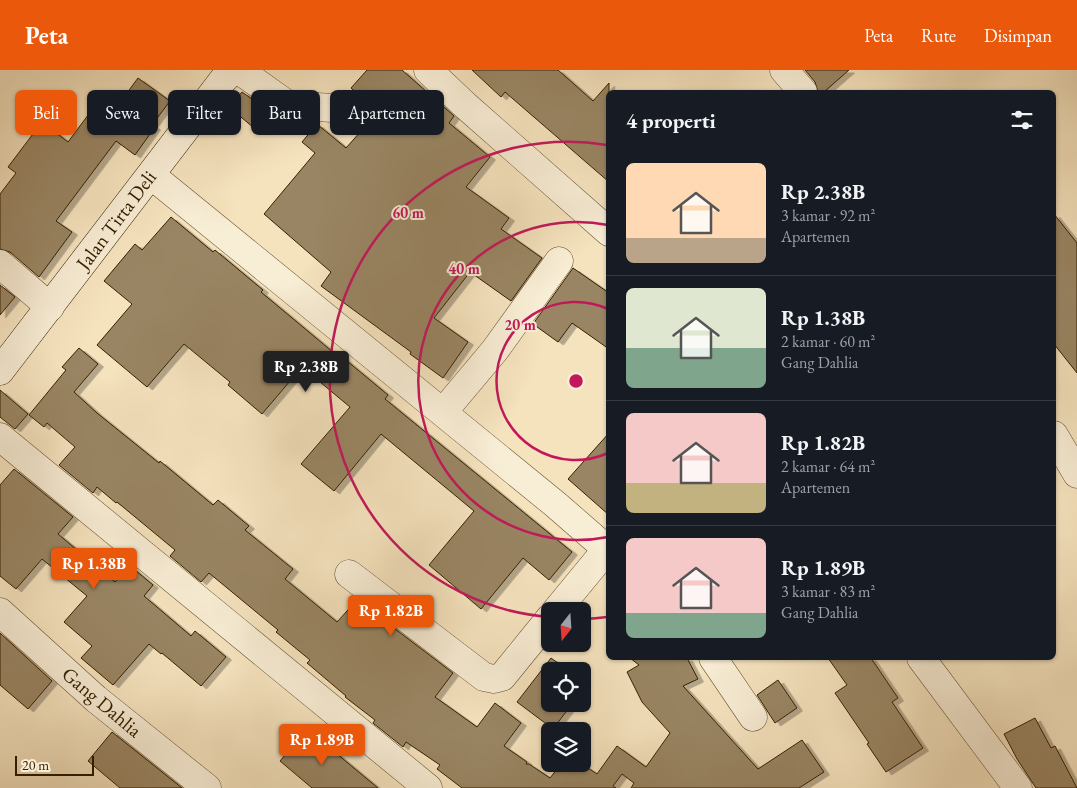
<!DOCTYPE html>
<html lang="id">
<head>
<meta charset="utf-8">
<style>
  body { margin:0; font-family:"EB Garamond",serif; background:#20242c; color:#f1f3f6; height:100vh; display:flex; flex-direction:column; font-size:19px; white-space:nowrap }
  * { box-sizing:border-box; margin:0 }
  p { font-size:16px; color:#9ea1a6 }
  .icon { flex:none; width:28px; height:28px; fill:none; stroke:currentColor; stroke-width:2; stroke-linecap:round; stroke-linejoin:round }
  .map { position:relative; flex:1; overflow:hidden }
  .details { position:absolute; left:606px; top:20px; width:450px; height:570px; display:flex; flex-direction:column; background:#171b24; border-radius:8px; box-shadow:0 1px 4px #0004 }
  .details>* { flex:none }
  .hud { position:absolute; left:15px; top:20px; width:475px; height:45px; display:flex; gap:10px }
  .needle { width:32px; rotate:197deg }
  .fabs { position:absolute; left:541px; top:532px; display:grid; gap:10px }
  .fabs a { display:grid; place-items:center; width:50px; height:50px; border-radius:8px; background:#171b24; box-shadow:0 1px 4px #0004; font-size:25px }
  .scale { position:absolute; left:15px; bottom:12px; width:79px; box-sizing:border-box; padding-left:5px; border:2px solid #362000; border-top:0; font-size:14px; line-height:18px; white-space:nowrap; color:#362000; -webkit-text-stroke:4px #f8edd5; paint-order:stroke }
  .price { position:absolute; translate:-50% -42px; padding:0 11px; border-radius:5px; background:#ea580c; color:#fff; font-size:16px; line-height:32px; filter:drop-shadow(0 1px 2px #0008) }
  .price::after { content:''; position:absolute; left:50%; top:30px; width:15px; height:11px; margin-left:-8px; background:inherit; clip-path:polygon(0 0,100% 0,50% 100%) }
  .price.current { background:#222; color:#fff }
  ul { padding:0; list-style:none }
  li { display:flex; align-items:center; gap:15px; height:125px; padding:0 20px }
  li+li { border-top:1px solid #363941 }
  li span { display:grid; place-items:center; flex:none; width:140px; height:100px; border-radius:8px; color:#555 }
  li>.icon { margin-inline-start:auto }
  span .icon { width:60px; height:60px; fill:#fffc; stroke-width:1 }
  li b { font-size:21px }
  h2 { display:flex; justify-content:space-between; align-items:center; height:60px; padding:0 20px; font-size:21px }
  .tag { padding:0 18px; border-radius:8px; background:#171b24; box-shadow:0 1px 4px #0004; font-size:18px; line-height:45px }
  .tag.current { background:#ea580c; color:#fff }
  header { display:flex; align-items:center; gap:30px; box-sizing:border-box; height:70px; padding:0 25px; background:#ea580c; color:#fff }
  header strong { font-size:24px }
  nav { display:flex; gap:28px; margin-inline-start:auto; font-size:18px }
  .map>svg:first-child { display:block }
  .building { fill:#998563; stroke:#362000; filter:url(#shadow) }
  .lines { fill:none; stroke-linecap:round; stroke-linejoin:round }
  .street-casing { stroke:#665130; stroke-width:29 }
  .secondary-casing { stroke:#362000; stroke-width:29 }
  .street { stroke:#f8edd5; stroke-width:28 }
  .secondary { stroke:#f8edd5; stroke-width:28 }
  .ring { fill:none; stroke:#c2185b; stroke-width:2.5 }
  .labels { text-anchor:middle; stroke-width:4; stroke-linejoin:round; paint-order:stroke }
  .street-label { font-size:20px; fill:#362000; stroke:#f8edd5 }
  .centre { fill:#c2185b; stroke:#f8edd5; stroke-width:2.5 }
  .ring-label { font-size:15px; text-anchor:middle; font-weight:bold; fill:#c2185b; stroke:#f8edd5; stroke-width:4; stroke-linejoin:round; paint-order:stroke }
</style>
</head>
<body>
<header>
<strong>Peta</strong>
<nav><a>Peta</a><a>Rute</a><a>Disimpan</a></nav>
</header>
<div class="map">
<svg width="1077" height="718" viewBox="0 0 1077 718">
  <defs>
    <filter id="shadow"><feDropShadow dx="5.5" dy="3" stdDeviation="0" flood-color="#0004"/></filter>
  </defs>
  <rect width="100%" height="100%" fill="#f5e3be"/>
  <filter id="stains"><feTurbulence type="fractalNoise" baseFrequency=".004" numOctaves="4"/><feColorMatrix values="0 0 0 0 .2 0 0 0 0 .09 0 0 0 0 .02 0 0 0 .5 -.17"/></filter>
  <radialGradient id="worn" r=".72"><stop offset=".6" stop-color="#630" stop-opacity="0"/><stop offset="1" stop-color="#630" stop-opacity=".3"/></radialGradient>
  <g class="building">
    <path d="M 367,0 L 402,0 L 454,46 L 449,53 L 490,87 L 466,117 L 509,148 L 501,159 L 542,188 L 511,231 L 470,202 L 434,248 L 468,272 L 443,308 L 410,284 L 411,282 L 321,216 L 331,202 L 264,144 L 315,83 L 302,72 L 317,54 L 346,78 L 378,42 L 351,18 Z"/>
    <path d="M 472,0 L 558,0 L 593,31 L 609,13 L 609,112 L 505,22 L 501,27 Z"/>
    <path d="M 805,0 L 849,0 L 824,22 L 818,22 L 815,12 Z"/>
    <path d="M 138,8 L 170,31 L 152,55 L 155,57 L 135,85 L 116,71 L 56,151 L 72,162 L 39,207 L 10,182 L 0,179 L 0,124 L 16,103 L 8,97 L 42,52 L 68,72 L 106,21 L 121,31 Z"/>
    <path d="M 242,22 L 269,41 L 254,58 L 229,37 Z"/>
    <path d="M 1054,144 L 1077,173 L 1077,303 L 1054,274 Z"/>
    <path d="M 171,147 L 213,182 L 215,180 L 263,220 L 261,222 L 334,283 L 335,281 L 388,325 L 385,329 L 572,482 L 549,510 L 523,488 L 481,539 L 429,495 L 474,441 L 381,364 L 334,421 L 301,394 L 350,337 L 302,297 L 262,344 L 228,315 L 230,312 L 184,274 L 147,317 L 97,275 L 132,234 L 104,211 L 135,174 L 142,180 Z"/>
    <path d="M 573,198 L 609,223 L 609,279 L 572,253 L 558,272 L 533,254 Z"/>
    <path d="M 0,215 L 15,227 L 0,245 Z"/>
    <path d="M 79,278 L 98,294 L 74,322 L 97,343 L 159,393 L 160,391 L 213,435 L 218,430 L 249,456 L 245,460 L 293,499 L 285,509 L 337,552 L 357,530 L 453,603 L 435,627 L 477,657 L 495,633 L 521,653 L 504,676 L 527,692 L 526,694 L 529,694 L 550,708 L 561,694 L 582,694 L 597,704 L 617,676 L 646,697 L 670,663 L 642,632 L 627,602 L 639,595 L 630,588 L 687,588 L 698,609 L 683,616 L 758,699 L 802,670 L 824,702 L 799,718 L 631,718 L 634,713 L 622,704 L 613,716 L 616,718 L 462,718 L 437,699 L 440,695 L 406,672 L 403,677 L 373,653 L 375,650 L 345,627 L 346,626 L 307,593 L 310,590 L 276,562 L 278,560 L 209,503 L 201,512 L 170,486 L 175,480 L 117,432 L 116,433 L 97,417 L 93,423 L 59,395 L 75,377 L 47,353 L 44,357 L 29,345 L 66,300 L 62,297 Z"/>
    <path d="M 0,320 L 28,344 L 15,359 L 0,347 Z"/>
    <path d="M 609,363 L 609,445 L 568,409 Z"/>
    <path d="M 14,399 L 73,447 L 58,464 L 115,512 L 129,495 L 153,515 L 144,526 L 191,566 L 195,561 L 226,587 L 201,616 L 162,583 L 161,584 L 149,574 L 113,615 L 81,588 L 92,576 L 64,552 L 87,526 L 42,489 L 16,519 L 0,506 L 0,415 Z"/>
    <path d="M 0,563 L 52,611 L 28,639 L 0,615 Z"/>
    <path d="M 551,588 L 569,601 L 550,601 L 550,634 L 572,634 L 553,659 L 517,632 Z"/>
    <path d="M 828,588 L 871,588 L 898,628 L 892,632 L 923,678 L 886,702 L 867,674 L 869,673 L 835,623 L 847,615 Z"/>
    <path d="M 778,610 L 797,638 L 775,653 L 757,625 Z"/>
    <path d="M 1035,648 L 1051,678 L 1055,676 L 1077,718 L 1036,718 L 1017,689 L 1004,664 Z"/>
    <path d="M 307,659 L 378,718 L 312,718 L 280,691 Z"/>
    <path d="M 112,662 L 182,718 L 120,718 L 88,691 Z"/>
  </g>
  <g class="lines">
    <g class="street-casing">
      <g id="street">
        <path d="M 239,0 L 288,35 L 332,38"/>
        <path d="M 428,0 L 466,36 L 609,162"/>
        <path d="M 784,0 L 803,22"/>
        <path d="M 151,105 L 555,434 L 609,481"/>
        <path d="M 0,194 L 50,237"/>
        <path d="M 443,342 L 495,280 L 559,191"/>
        <path d="M 1054,365 L 1077,404"/>
        <path d="M 0,367 L 428,718"/>
        <path d="M 349,504 L 484,607 L 494,609 L 502,607 L 550,548"/>
        <path d="M 556,541 L 607,479"/>
        <path d="M 0,542 L 96,629 L 207,718"/>
        <path d="M 713,588 L 753,647"/>
        <path d="M 921,588 L 1018,718"/>
      </g>
    </g>
    <g class="secondary-casing">
      <path id="secondary" d="M 0,301 L 223,10 L 233,0"/>
    </g>
    <use href="#street" class="street"/>
    <use href="#secondary" class="secondary"/>
  </g>
  <g class="ring">
    <path d="M608 383A79 79 0 1 1 608 239"/>
    <path d="M608 467A159 159 0 1 1 608 155"/>
    <path d="M607 547A238 238 0 0 1 584 549M549 547A238 238 0 1 1 607 75"/>
  </g>
  <g class="labels">
    <g class="street-label">
      <text transform="translate(116 150) rotate(-53)" y="7">Jalan Tirta Deli</text>
      <text transform="translate(102 632) rotate(40)" y="7">Gang Dahlia</text>
    </g>
  </g>
  <circle cx="576" cy="311" r="8" class="centre"/>
  <g class="ring-label">
    <text x="408" y="148">60 m</text>
    <text x="464" y="204">40 m</text>
    <text x="520" y="260">20 m</text>
  </g>
  <rect width="100%" height="100%" filter="url(#stains)"/>
  <rect width="100%" height="100%" fill="url(#worn)"/>
</svg>
<div class="fabs">
<a><svg class="needle" viewBox="-14 -14 28 28"><path d="M0-13l5 13h-10z" fill="#e53935"/><path d="M0 13l5-13h-10z" fill="#9ea1a6"/></svg></a>
<a><svg class="icon" aria-label="locate" viewBox="0 0 24 24"><circle cx="12" cy="12" r="6"/><path d="M12 2v4M12 18v4M2 12h4M18 12h4"/></svg></a>
<a><svg class="icon" aria-label="layers" viewBox="0 0 24 24"><path d="M12 4l9 5-9 5-9-5zM3 14l9 5 9-5"/></svg></a>
</div>
<div class="scale">20 m</div>
<b class="price current" style="left:306px;top:323px">Rp 2.38B</b>
<b class="price" style="left:94px;top:520px">Rp 1.38B</b>
<b class="price" style="left:391px;top:567px">Rp 1.82B</b>
<b class="price" style="left:322px;top:696px">Rp 1.89B</b>
<div class="hud">
<a class="tag current">Beli</a>
<a class="tag">Sewa</a>
<a class="tag">Filter</a>
<a class="tag">Baru</a>
<a class="tag">Apartemen</a>
</div>
<section class="details">
<h2>4 properti<svg class="icon" aria-label="filters" viewBox="0 0 24 24"><path d="M4 7h16M4 17h16"/><circle cx="9" cy="7" r="2"/><circle cx="15" cy="17" r="2"/></svg></h2>
<ul>
<li><span style="background:linear-gradient(#ffd9b3 75%,#b9a48a 0)"><svg class="icon" aria-label="home" viewBox="0 0 24 24"><path d="M3 11l9-7 9 7M6 9v11h12V9"/></svg></span><div><b>Rp 2.38B</b><p>3 kamar · 92 m²</p><p>Apartemen</p></div></li>
<li><span style="background:linear-gradient(#dfe7d0 60%,#7fa58c 0)"><svg class="icon" aria-label="home" viewBox="0 0 24 24"><path d="M3 11l9-7 9 7M6 9v11h12V9"/></svg></span><div><b>Rp 1.38B</b><p>2 kamar · 60 m²</p><p>Gang Dahlia</p></div></li>
<li><span style="background:linear-gradient(#f6c9c9 70%,#c2b280 0)"><svg class="icon" aria-label="home" viewBox="0 0 24 24"><path d="M3 11l9-7 9 7M6 9v11h12V9"/></svg></span><div><b>Rp 1.82B</b><p>2 kamar · 64 m²</p><p>Apartemen</p></div></li>
<li><span style="background:linear-gradient(#f6c9c9 75%,#7fa58c 0)"><svg class="icon" aria-label="home" viewBox="0 0 24 24"><path d="M3 11l9-7 9 7M6 9v11h12V9"/></svg></span><div><b>Rp 1.89B</b><p>3 kamar · 83 m²</p><p>Gang Dahlia</p></div></li>
</ul>
</section>
</div>
</body>
</html>
